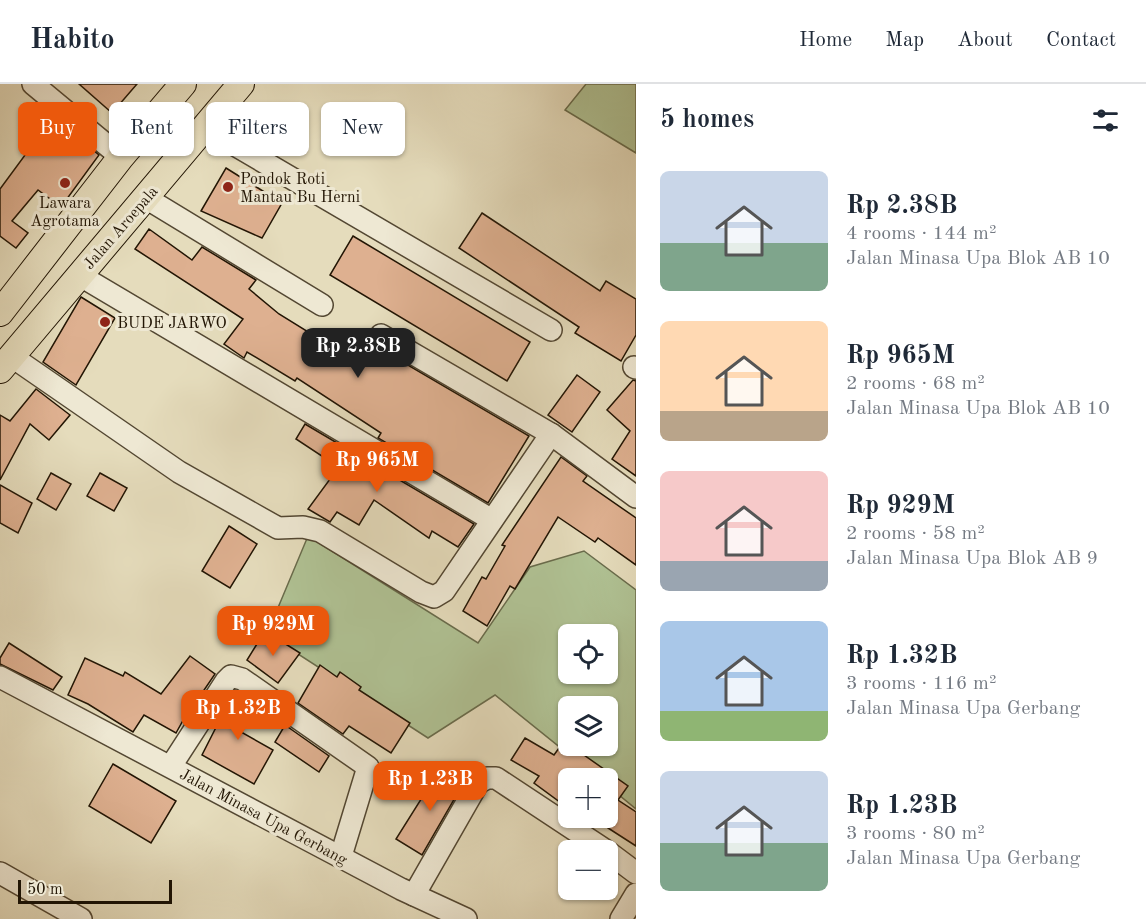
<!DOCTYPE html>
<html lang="en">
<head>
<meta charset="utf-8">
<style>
  body { margin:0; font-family:"Old Standard TT",serif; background:#f6f6f7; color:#1f2937; height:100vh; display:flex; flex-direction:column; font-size:22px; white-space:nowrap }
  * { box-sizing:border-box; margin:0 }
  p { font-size:20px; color:#747a83 }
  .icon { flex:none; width:33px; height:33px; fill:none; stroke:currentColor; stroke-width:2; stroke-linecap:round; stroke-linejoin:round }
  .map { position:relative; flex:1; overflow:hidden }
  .sheet { display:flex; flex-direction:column; background:#fff; width:510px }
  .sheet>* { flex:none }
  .guide { position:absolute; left:18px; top:18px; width:528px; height:54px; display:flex; gap:12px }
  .buttons { position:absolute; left:558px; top:540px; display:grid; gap:12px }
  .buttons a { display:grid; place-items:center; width:60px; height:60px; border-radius:9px; background:#fff; box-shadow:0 2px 4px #0004; font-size:30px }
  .scale { position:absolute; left:18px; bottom:15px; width:154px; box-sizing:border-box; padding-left:6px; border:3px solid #221504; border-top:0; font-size:16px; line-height:21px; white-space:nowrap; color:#221504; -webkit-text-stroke:4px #eee8d3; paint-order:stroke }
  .price { position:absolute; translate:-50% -51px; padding:0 14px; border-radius:12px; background:#ea580c; color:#fff; font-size:20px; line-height:39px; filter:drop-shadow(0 2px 3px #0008) }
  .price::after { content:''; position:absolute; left:50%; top:36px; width:18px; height:14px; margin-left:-9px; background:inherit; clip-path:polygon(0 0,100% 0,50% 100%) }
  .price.selected { background:#222; color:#fff }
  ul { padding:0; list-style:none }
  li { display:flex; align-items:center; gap:18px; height:150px; padding:0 24px }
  li span { display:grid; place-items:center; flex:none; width:168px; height:120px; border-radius:9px; color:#555 }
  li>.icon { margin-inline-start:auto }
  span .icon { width:72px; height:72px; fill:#fffc; stroke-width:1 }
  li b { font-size:26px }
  h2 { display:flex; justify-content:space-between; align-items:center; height:72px; padding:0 24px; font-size:26px }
  .tag { padding:0 21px; border-radius:9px; background:#fff; box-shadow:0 2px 4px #0004; font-size:21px; line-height:54px }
  .tag.selected { background:#ea580c; color:#fff }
  header { display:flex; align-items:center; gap:36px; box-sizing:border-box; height:84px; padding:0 30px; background:#fff; border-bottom:2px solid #e0e1e3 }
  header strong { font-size:28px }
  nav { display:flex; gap:33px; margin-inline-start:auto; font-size:21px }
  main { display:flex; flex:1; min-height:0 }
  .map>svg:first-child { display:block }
  .green { fill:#b0c294; stroke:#696c4c; stroke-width:1.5; fill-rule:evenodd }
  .building { fill:#deb090; stroke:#221504; stroke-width:1.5 }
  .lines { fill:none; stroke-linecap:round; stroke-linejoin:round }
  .minor-casing { stroke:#534732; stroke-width:24 }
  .major-casing { stroke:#221504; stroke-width:28 }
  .minor { stroke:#eee8d3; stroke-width:21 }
  .major { stroke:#e5dcbc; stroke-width:26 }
  .poi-dot { fill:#8f2418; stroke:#eee8d3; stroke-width:2 }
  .labels { text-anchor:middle; stroke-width:6; stroke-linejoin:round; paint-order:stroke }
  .poi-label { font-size:16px; fill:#221504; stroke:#eee8d3; text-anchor:start }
  .street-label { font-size:16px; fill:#221504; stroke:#eee8d3 }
</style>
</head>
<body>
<header>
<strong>Habito</strong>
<nav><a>Home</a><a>Map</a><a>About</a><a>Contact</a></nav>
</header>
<main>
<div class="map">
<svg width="636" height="835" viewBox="0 0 636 835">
  <rect width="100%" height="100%" fill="#e5dcbc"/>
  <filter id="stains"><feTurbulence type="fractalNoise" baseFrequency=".00333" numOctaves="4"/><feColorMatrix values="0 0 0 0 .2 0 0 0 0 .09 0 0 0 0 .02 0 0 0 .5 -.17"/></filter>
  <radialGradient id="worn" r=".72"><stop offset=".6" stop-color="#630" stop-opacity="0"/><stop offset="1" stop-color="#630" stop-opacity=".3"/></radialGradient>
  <g class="green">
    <path d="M 586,0 L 636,0 L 636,69 L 565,26 Z"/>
    <path d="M 308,452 L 478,559 L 530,483 L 584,467 L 636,506 L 636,725 L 608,702 L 608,694 L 598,694 L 495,611 L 428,654 L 267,550 ZM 568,550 L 608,550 L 608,590 L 568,590 ZM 568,622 L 608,622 L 608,662 L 568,662 Z"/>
  </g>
  <g class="building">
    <path d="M 79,0 L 137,0 L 112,29 Z"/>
    <path d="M 53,33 L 99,71 L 61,123 L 38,106 L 12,137 L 28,149 L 16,164 L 0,152 L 0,105 Z"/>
    <path d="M 226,84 L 282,119 L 262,154 L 201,127 Z"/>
    <path d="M 482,129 L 600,207 L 606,197 L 636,215 L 636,251 L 621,277 L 575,249 L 579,243 L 459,164 Z"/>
    <path d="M 149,145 L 192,176 L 202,163 L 256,196 L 249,205 L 279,230 L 342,269 L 355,250 L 529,352 L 488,419 L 378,354 L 381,349 L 297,294 L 295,297 L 247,268 L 244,274 L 224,260 L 243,235 L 135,165 Z"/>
    <path d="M 353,152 L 530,258 L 507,297 L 330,191 Z"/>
    <path d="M 81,213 L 115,234 L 76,301 L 43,278 Z"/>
    <path d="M 577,291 L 600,308 L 572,348 L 548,331 Z"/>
    <path d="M 633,296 L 636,297 L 636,392 L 612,375 L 630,347 L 607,326 Z"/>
    <path d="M 36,305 L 70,331 L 49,356 L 30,340 L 0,396 L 0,331 L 10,337 Z"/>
    <path d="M 305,340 L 474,440 L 458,463 L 432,447 L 429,454 L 374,416 L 359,441 L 337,428 L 330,438 L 308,425 L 336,387 L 329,382 L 331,378 L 296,355 Z"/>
    <path d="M 561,373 L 587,392 L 583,397 L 636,434 L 636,481 L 598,454 L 595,458 L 558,433 L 515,505 L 510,502 L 487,542 L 463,527 L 482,493 L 486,495 L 505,462 L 502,461 Z"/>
    <path d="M 51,389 L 71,400 L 56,426 L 37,415 Z"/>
    <path d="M 100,389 L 127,404 L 114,427 L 87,412 Z"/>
    <path d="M 0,401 L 32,419 L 18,449 L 0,439 Z"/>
    <path d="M 229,442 L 257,460 L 230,504 L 202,487 Z"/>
    <path d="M 265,547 L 300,569 L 278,599 L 247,576 Z"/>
    <path d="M 9,559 L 62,593 L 53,606 L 0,580 L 0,574 Z"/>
    <path d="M 190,572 L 215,590 L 198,615 L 196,613 L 176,649 L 144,631 L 133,648 L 88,620 L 68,611 L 85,574 L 123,592 L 125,588 L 161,610 Z"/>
    <path d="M 320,581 L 337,593 L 340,588 L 361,603 L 359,606 L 410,639 L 391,669 L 349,642 L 343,650 L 298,619 Z"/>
    <path d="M 235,606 L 260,623 L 241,648 L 273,666 L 254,700 L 202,671 Z"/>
    <path d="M 285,641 L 329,672 L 319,688 L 275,658 Z"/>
    <path d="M 525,654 L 554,671 L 564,657 L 628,702 L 618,716 L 636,728 L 636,762 L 608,744 L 608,694 L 568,694 L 568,724 L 534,699 L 539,692 L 511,676 Z"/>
    <path d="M 113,680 L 176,717 L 151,759 L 89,722 Z"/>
    <path d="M 440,685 L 463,700 L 422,771 L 396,755 Z"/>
  </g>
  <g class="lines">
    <g class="minor-casing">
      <g id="minor">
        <path d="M 33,0 L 121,73"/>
        <path d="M 204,43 L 551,246"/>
        <path d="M 146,114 L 322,221"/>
        <path d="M 79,191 L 492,436"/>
        <path d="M 381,251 L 551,350 L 636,413"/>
        <path d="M 11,272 L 179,388 L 278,444 L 303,443 L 320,447 L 421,508 L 434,513 L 444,507 L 551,350"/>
        <path d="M 634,283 L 636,284"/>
        <path d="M 0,593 L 401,805 L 466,835"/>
        <path d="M 171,682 L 226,597 L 231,592 L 242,595 L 368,683 L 341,772"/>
        <path d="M 608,768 L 636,789"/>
        <path d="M 0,789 L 81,835"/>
        <path d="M 414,811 L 478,699 L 487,694 L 496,694 L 605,766"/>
        <path d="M 621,835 L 636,810"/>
      </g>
    </g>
    <g class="major-casing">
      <g id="major">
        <path d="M 0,229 L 121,73 L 183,0"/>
        <path d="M 0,286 L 241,0"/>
      </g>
    </g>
    <use href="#minor" class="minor"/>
    <use href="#major" class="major"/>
  </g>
  <g class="poi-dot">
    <circle cx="65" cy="99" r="6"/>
    <circle cx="228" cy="103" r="6"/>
    <circle cx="105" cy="238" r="6"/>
  </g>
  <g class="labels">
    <g class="poi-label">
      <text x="240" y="100">Pondok Roti<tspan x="240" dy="18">Mantau Bu Herni</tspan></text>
      <text x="65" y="124" text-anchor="middle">Lawara<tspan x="65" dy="18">Agrotama</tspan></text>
      <text x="117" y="244">BUDE JARWO</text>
    </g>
    <g class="street-label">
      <text transform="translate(120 143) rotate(-49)" y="6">Jalan Aroepala</text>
      <text transform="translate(264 732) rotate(28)" y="6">Jalan Minasa Upa Gerbang</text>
    </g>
  </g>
  <rect width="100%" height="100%" filter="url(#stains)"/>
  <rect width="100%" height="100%" fill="url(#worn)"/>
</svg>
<div class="buttons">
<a><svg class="icon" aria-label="locate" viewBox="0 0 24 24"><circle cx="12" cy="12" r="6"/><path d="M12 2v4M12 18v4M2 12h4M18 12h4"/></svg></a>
<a><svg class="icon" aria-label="layers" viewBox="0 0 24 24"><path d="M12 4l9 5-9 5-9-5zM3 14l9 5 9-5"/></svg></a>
<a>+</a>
<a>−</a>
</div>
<div class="scale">50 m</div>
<b class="price selected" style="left:358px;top:295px">Rp 2.38B</b>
<b class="price" style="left:377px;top:409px">Rp 965M</b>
<b class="price" style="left:273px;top:573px">Rp 929M</b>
<b class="price" style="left:238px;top:657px">Rp 1.32B</b>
<b class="price" style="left:430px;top:728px">Rp 1.23B</b>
<div class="guide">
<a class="tag selected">Buy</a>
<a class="tag">Rent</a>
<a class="tag">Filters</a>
<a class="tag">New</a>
</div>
</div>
<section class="sheet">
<h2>5 homes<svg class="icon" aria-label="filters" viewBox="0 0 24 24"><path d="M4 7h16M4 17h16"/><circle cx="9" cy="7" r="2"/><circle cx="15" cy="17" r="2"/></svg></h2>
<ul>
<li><span style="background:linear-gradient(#c9d6e8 60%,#7fa58c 0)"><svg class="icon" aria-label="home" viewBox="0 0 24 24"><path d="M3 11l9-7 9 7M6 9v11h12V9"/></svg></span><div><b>Rp 2.38B</b><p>4 rooms · 144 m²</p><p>Jalan Minasa Upa Blok AB 10</p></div></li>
<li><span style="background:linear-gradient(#ffd9b3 75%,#b9a48a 0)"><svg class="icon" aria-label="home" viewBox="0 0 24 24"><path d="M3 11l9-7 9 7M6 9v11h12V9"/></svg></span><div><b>Rp 965M</b><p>2 rooms · 68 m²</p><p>Jalan Minasa Upa Blok AB 10</p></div></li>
<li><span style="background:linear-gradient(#f6c9c9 75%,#9aa5b1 0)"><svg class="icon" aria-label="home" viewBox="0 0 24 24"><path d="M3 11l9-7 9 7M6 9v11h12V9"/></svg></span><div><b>Rp 929M</b><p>2 rooms · 58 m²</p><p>Jalan Minasa Upa Blok AB 9</p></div></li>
<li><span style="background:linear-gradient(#a9c7e8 75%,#8fb573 0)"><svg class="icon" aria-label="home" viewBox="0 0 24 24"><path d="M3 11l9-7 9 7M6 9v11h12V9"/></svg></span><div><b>Rp 1.32B</b><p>3 rooms · 116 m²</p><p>Jalan Minasa Upa Gerbang</p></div></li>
<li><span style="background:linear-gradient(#c9d6e8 60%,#7fa58c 0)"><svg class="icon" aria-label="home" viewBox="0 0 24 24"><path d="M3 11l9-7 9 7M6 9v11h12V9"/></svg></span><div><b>Rp 1.23B</b><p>3 rooms · 80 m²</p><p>Jalan Minasa Upa Gerbang</p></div></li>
</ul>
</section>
</main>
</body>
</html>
